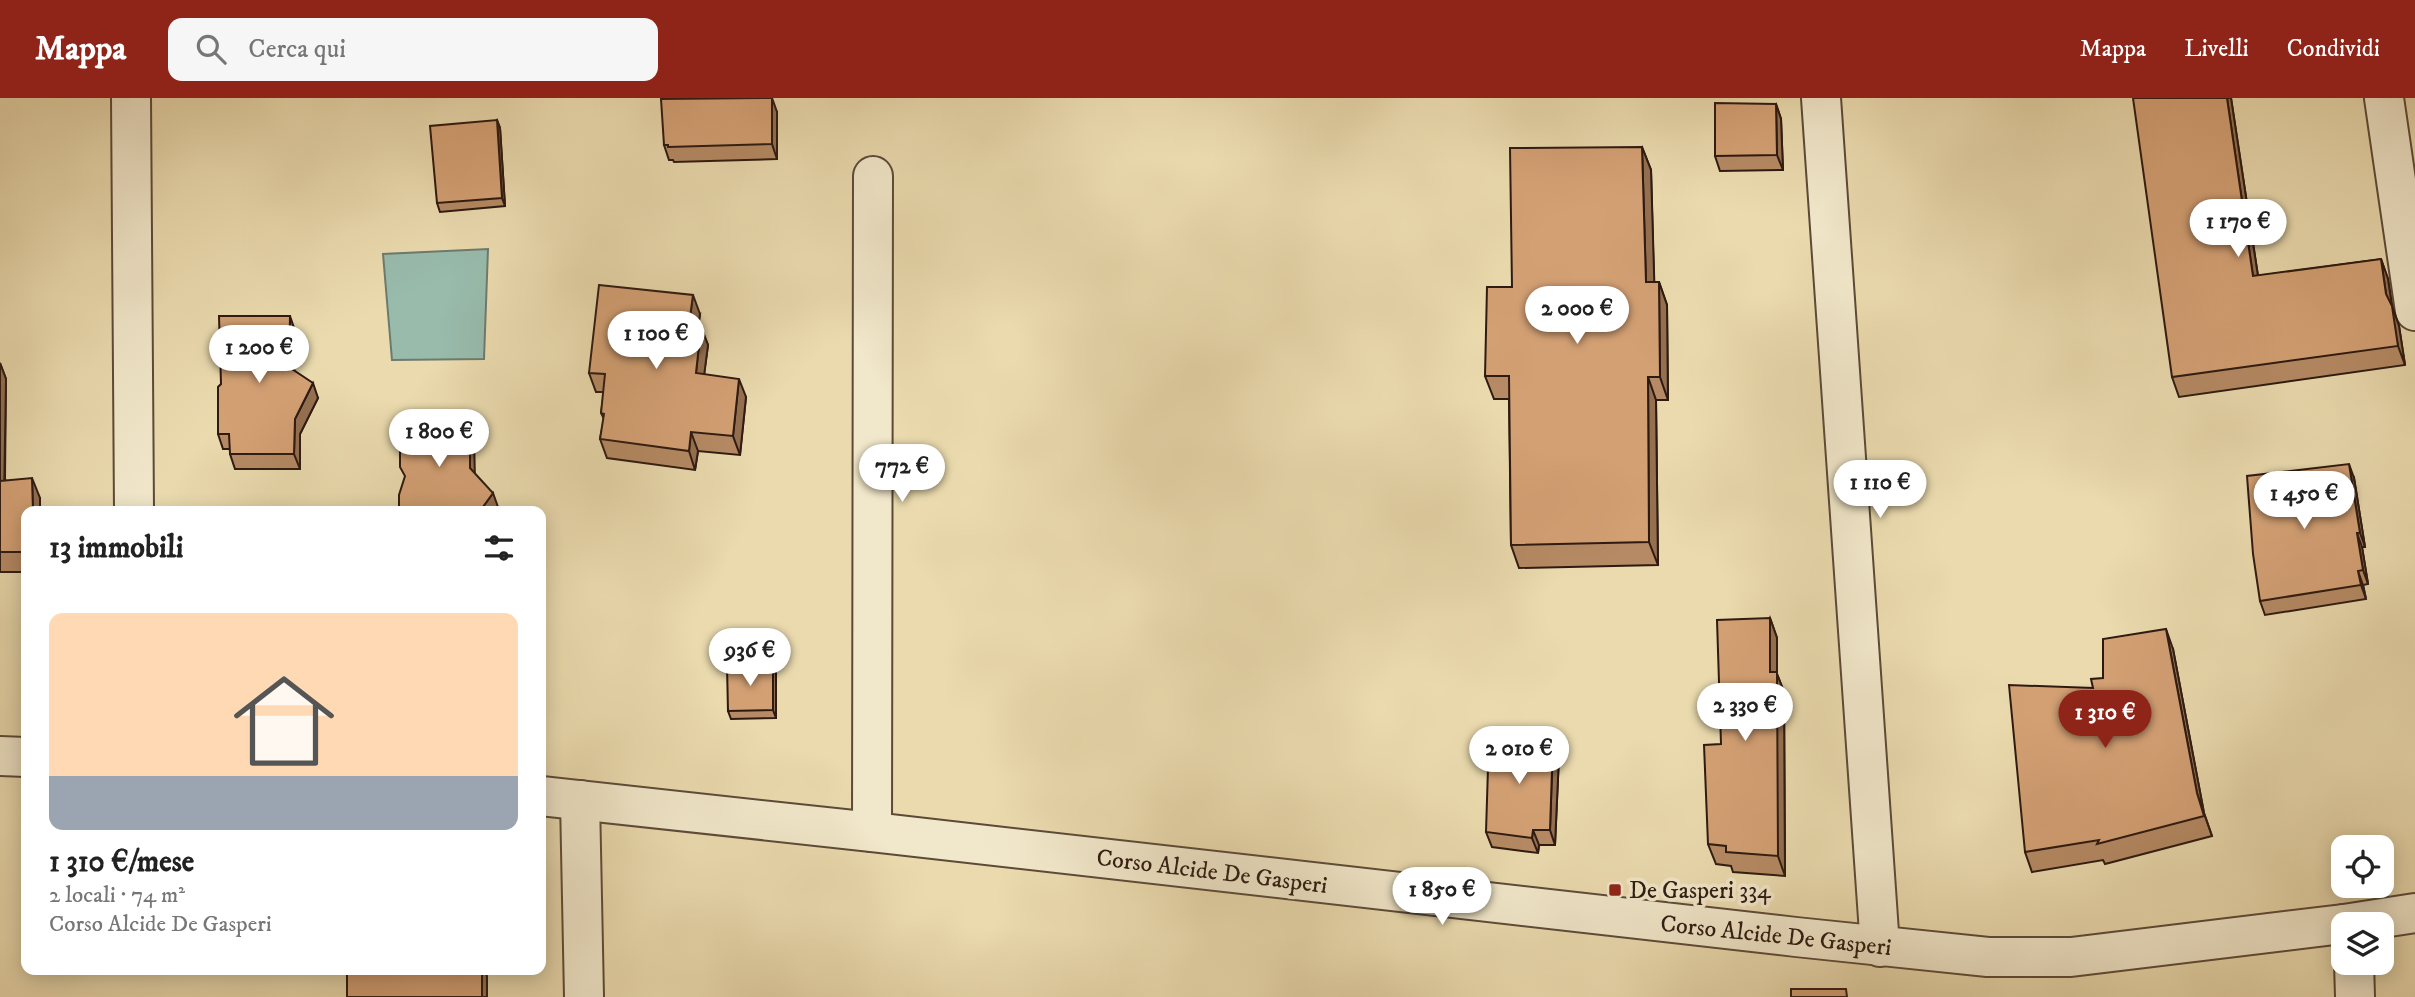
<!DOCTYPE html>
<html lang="it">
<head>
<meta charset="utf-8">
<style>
  body { margin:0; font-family:"IM FELL DW Pica",serif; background:#f6f6f6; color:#222; height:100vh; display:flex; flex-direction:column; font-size:26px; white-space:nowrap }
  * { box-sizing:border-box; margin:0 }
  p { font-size:23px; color:#767676 }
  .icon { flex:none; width:38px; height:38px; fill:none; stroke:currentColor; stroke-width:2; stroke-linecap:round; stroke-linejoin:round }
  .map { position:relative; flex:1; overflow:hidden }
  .side { position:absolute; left:21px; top:408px; width:525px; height:469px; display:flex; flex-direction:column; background:#fff; border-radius:14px; box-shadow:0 4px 18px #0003 }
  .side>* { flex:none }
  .fabs { position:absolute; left:2331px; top:737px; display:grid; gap:14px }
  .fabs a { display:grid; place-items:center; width:63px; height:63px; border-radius:14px; background:#fff; box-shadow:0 4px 18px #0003; font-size:35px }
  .price { position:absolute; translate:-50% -60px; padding:0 16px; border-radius:24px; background:#fff; color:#222; font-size:23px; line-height:46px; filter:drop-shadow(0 2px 4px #0008) }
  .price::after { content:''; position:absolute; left:50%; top:42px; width:21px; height:16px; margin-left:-10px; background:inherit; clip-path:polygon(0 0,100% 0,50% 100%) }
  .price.selected { background:#8f2418; color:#fff }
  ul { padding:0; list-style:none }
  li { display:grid; align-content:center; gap:14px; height:371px; padding:0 28px }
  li+li { border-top:2px solid #e0e0e0 }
  li span { display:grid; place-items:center; height:217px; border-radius:14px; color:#555 }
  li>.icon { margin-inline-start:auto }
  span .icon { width:126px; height:126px; fill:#fffc; stroke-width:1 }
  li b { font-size:30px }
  h2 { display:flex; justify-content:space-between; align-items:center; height:84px; padding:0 28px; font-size:30px }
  header { display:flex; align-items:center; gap:42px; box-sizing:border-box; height:98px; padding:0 35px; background:#8f2418; color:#fff }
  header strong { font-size:33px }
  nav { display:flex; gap:38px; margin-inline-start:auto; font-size:24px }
  .search { width:490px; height:63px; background:#f6f6f6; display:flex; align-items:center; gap:18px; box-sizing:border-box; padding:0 24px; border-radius:14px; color:#767676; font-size:26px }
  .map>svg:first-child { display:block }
  .water { fill:#98bbac; stroke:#6d7b6e; stroke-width:2 }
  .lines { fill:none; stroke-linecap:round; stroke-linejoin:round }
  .minor-casing { stroke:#5c4a38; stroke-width:42 }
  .minor { stroke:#f1e7ca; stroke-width:38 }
  .wall { fill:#b58a64; stroke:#2d1a11; stroke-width:2 }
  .shaded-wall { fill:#947051; stroke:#2d1a11; stroke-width:2 }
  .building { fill:#d3a074; stroke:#2d1a11; stroke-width:2 }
  .poi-dot { fill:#8f2418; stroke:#f1e7ca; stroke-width:2.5 }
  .labels { text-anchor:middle; stroke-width:7; stroke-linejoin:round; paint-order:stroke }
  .street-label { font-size:24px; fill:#2d1a11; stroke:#f1e7ca }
  .poi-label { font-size:24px; fill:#2d1a11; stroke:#f1e7ca; text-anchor:start }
</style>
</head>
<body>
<header>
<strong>Mappa</strong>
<div class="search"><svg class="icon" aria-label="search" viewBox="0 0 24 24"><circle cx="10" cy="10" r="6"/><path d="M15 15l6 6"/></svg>Cerca qui</div>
<nav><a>Mappa</a><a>Livelli</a><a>Condividi</a></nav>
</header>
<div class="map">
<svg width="2415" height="899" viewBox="0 0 2415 899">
  <rect width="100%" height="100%" fill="#eadaae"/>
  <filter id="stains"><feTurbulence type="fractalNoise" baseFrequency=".00286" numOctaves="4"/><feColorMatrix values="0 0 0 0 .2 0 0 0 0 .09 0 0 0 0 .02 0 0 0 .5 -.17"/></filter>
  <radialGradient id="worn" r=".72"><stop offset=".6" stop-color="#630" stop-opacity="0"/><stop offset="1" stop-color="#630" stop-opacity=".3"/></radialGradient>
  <path class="water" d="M 488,151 L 484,261 L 392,262 L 383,156 Z"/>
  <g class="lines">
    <g class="minor-casing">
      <g id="minor">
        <path d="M 131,0 L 134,413"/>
        <path d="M 1821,0 L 1880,849"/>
        <path d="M 2384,0 L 2415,213"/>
        <path d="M 0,658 L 26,659"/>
        <path d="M 541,698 L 872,734 L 1796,839 L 1988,859 L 2071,859 L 2343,826"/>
        <path d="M 580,702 L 584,899"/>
        <path d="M 872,734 L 873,78"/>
        <path d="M 2344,826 L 2415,815"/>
        <path d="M 2354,864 L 2355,899"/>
      </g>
    </g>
    <use href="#minor" class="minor"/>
  </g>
  <g class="wall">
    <path d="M 2231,0 L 2258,178 L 2381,161 L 2388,181 L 2392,208 L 2399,228 L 2405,267 L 2179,299 L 2172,279 Z"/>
    <path d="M 1776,6 L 1781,21 L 1783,72 L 1720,73 L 1715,58 Z"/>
    <path d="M 777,14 L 777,61 L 674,64 L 673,62 L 669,62 L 664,47 Z"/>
    <path d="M 497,22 L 500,30 L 505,108 L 440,114 L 437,105 Z"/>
    <path d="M 1642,49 L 1651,72 L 1654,184 L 1659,184 L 1667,207 L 1668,302 L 1656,302 L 1658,467 L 1519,470 L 1511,447 L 1509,301 L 1494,301 L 1485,278 L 1512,189 Z"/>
    <path d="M 700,216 L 698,228 L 701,229 L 708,247 L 704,276 L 746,299 L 740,357 L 698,353 L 695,372 L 607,360 L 600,341 L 604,321 L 601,315 L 604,294 L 596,294 L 589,275 Z"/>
    <path d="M 295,233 L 294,273 L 318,300 L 300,336 L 300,371 L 235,371 L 230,356 L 230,351 L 223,351 L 218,336 Z"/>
    <path d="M 0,265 L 6,281 L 5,382 L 40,400 L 40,413 L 26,413 L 26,474 L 0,474 Z"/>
    <path d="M 2354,380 L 2365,449 L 2362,449 L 2368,486 L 2363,487 L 2366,501 L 2265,517 L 2260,503 Z"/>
    <path d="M 1770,520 L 1777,540 L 1777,576 L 1784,594 L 1785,778 L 1733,774 L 1731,768 L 1716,766 L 1708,746 L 1721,646 Z"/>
    <path d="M 2173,551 L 2204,715 L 2212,738 L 2105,766 L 2103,762 L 2032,774 L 2025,754 L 2093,590 L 2103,580 Z"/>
    <path d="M 776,576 L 776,620 L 731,621 L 728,613 Z"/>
    <path d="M 1559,658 L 1555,747 L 1539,747 L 1538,755 L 1492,749 L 1486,734 Z"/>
  </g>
  <g class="shaded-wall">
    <path d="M 772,0 L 777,14 L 777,61 L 772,46 Z"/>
    <path d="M 2227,0 L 2231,0 L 2261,198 L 2253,178 Z"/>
    <path d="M 1776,6 L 1781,21 L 1783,72 L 1777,57 Z"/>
    <path d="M 497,22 L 500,30 L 505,108 L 502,100 Z"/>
    <path d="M 1642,49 L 1651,72 L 1655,207 L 1646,184 Z"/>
    <path d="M 2381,161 L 2388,181 L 2392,208 L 2399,228 L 2405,267 L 2398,248 L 2386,196 Z"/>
    <path d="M 1659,184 L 1667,207 L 1668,302 L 1660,279 Z"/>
    <path d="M 693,197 L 700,216 L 696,246 L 689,227 Z"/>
    <path d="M 290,218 L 295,233 L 294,284 L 289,269 Z"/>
    <path d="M 701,229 L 708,247 L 702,294 L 696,275 Z"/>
    <path d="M 0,265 L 6,281 L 4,402 L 0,390 Z"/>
    <path d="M 1648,279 L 1656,302 L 1658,467 L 1649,444 Z"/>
    <path d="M 739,281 L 746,299 L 740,357 L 733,338 Z"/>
    <path d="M 313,285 L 318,300 L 300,336 L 300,371 L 294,356 L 295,321 Z"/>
    <path d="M 470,325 L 474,338 L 475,384 L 470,370 Z"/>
    <path d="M 691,334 L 698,353 L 695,372 L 689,353 Z"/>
    <path d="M 2349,366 L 2354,380 L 2365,449 L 2360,435 Z"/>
    <path d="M 32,380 L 40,400 L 40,413 L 33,413 Z"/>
    <path d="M 493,395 L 498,409 L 495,413 L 480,413 Z"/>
    <path d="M 2357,435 L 2362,449 L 2368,486 L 2363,472 Z"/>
    <path d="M 2358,473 L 2363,487 L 2366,501 L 2361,487 Z"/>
    <path d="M 1770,520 L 1777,540 L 1777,576 L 1784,594 L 1785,778 L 1778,758 L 1770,574 Z"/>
    <path d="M 2166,531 L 2173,551 L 2204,715 L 2212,738 L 2197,695 Z"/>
    <path d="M 773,568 L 776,576 L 776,620 L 773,612 Z"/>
    <path d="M 1553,643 L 1559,658 L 1555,747 L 1550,732 Z"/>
    <path d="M 1533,732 L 1539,747 L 1538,755 L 1532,740 Z"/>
    <path d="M 482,872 L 484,872 L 487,878 L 487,899 L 482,899 Z"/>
  </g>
  <g class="building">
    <path d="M 772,0 L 772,46 L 668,49 L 668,47 L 664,47 L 661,1 Z"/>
    <path d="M 2133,0 L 2227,0 L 2253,178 L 2381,161 L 2386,196 L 2392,208 L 2398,248 L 2172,279 Z"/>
    <path d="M 1715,5 L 1776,6 L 1777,57 L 1715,58 Z"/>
    <path d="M 497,22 L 502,100 L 437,105 L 430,28 Z"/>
    <path d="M 1642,49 L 1646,184 L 1659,184 L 1660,279 L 1648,279 L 1649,444 L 1511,447 L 1509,278 L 1485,278 L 1487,189 L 1512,189 L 1510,50 Z"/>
    <path d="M 599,187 L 693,197 L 689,227 L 701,229 L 696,275 L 739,281 L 733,338 L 691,334 L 689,353 L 600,341 L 604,316 L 601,315 L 605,276 L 589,275 Z"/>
    <path d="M 219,218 L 290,218 L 289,269 L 313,285 L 295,321 L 294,356 L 230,356 L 229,336 L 218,336 L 218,289 L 221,286 Z"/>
    <path d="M 403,324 L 470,325 L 470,370 L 493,395 L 480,413 L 399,413 L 399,397 L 405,378 L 400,369 L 400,327 L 403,327 Z"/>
    <path d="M 2349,366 L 2360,435 L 2357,435 L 2363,472 L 2358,473 L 2361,487 L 2260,503 L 2253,456 L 2247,378 Z"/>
    <path d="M 32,380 L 33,413 L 26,413 L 26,454 L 0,454 L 0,383 Z"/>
    <path d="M 1770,520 L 1770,574 L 1777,574 L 1778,758 L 1726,754 L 1726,748 L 1708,746 L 1704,647 L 1721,646 L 1717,522 Z"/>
    <path d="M 2166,531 L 2197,695 L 2204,718 L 2097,746 L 2099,742 L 2025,754 L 2009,587 L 2093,590 L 2091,581 L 2103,580 L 2103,541 Z"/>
    <path d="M 727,568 L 773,568 L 773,612 L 728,613 Z"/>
    <path d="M 1489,638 L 1553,643 L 1550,732 L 1533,732 L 1532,740 L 1486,734 Z"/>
    <rect x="347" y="872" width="135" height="27"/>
    <path d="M 1791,891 L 1846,891 L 1847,899 L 1791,899 Z"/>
  </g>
  <rect class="poi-dot" x="1608" y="785" width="14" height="14" rx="3.5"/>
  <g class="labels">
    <g class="street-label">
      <text transform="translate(1212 773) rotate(7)" y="8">Corso Alcide De Gasperi</text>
      <text transform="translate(1776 837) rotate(6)" y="8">Corso Alcide De Gasperi</text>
    </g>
    <g class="poi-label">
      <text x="1629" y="800">De Gasperi 334</text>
    </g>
  </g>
  <rect width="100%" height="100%" filter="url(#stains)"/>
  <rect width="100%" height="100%" fill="url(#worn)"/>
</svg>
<div class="fabs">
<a><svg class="icon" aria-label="locate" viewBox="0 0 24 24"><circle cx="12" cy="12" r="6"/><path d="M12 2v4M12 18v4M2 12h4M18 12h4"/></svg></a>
<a><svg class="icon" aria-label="layers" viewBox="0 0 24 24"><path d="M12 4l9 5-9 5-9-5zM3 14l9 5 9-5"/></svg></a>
</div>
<b class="price" style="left:2238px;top:161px">1 170 €</b>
<b class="price" style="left:1577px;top:248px">2 000 €</b>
<b class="price" style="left:656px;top:273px">1 100 €</b>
<b class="price" style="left:259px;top:287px">1 200 €</b>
<b class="price" style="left:439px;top:371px">1 800 €</b>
<b class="price" style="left:902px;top:406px">772 €</b>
<b class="price" style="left:1880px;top:422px">1 110 €</b>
<b class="price" style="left:2304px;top:433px">1 450 €</b>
<b class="price" style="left:750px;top:590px">936 €</b>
<b class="price" style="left:1745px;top:645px">2 330 €</b>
<b class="price selected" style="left:2105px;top:652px">1 310 €</b>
<b class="price" style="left:1519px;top:688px">2 010 €</b>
<b class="price" style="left:1442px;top:829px">1 850 €</b>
<section class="side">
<h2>13 immobili<svg class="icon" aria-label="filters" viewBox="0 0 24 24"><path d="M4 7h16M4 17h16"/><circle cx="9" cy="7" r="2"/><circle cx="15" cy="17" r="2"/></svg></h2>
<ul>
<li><span style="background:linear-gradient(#ffd9b3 75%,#9aa5b1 0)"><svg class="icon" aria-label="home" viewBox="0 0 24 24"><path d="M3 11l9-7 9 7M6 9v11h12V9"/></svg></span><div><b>1 310 €/mese</b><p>2 locali · 74 m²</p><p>Corso Alcide De Gasperi</p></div></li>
</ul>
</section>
</div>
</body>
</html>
